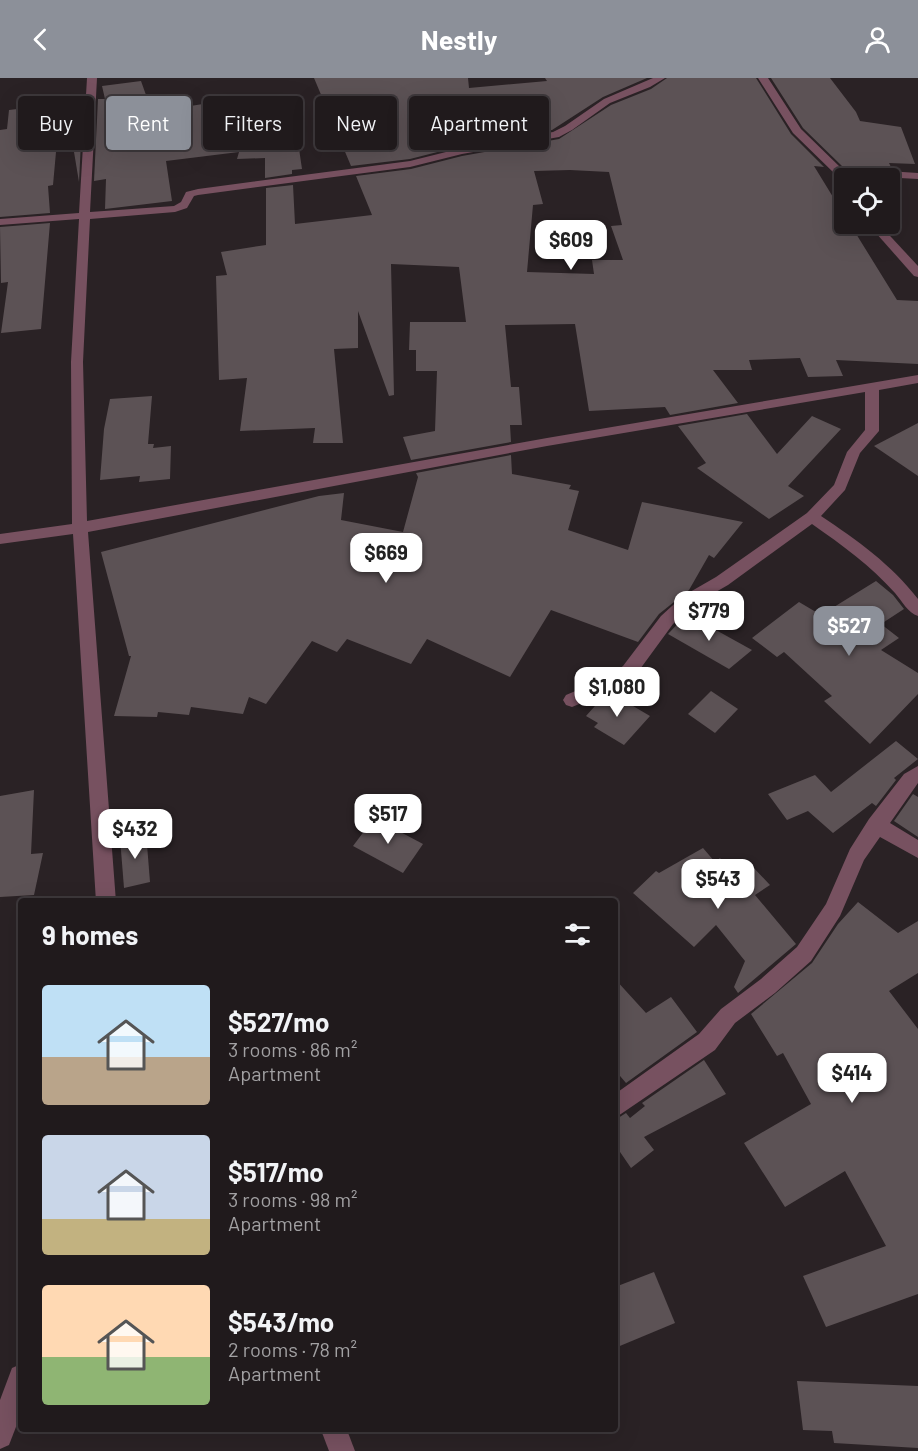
<!DOCTYPE html>
<html lang="en">
<head>
<meta charset="utf-8">
<style>
  body { margin:0; font-family:Barlow,sans-serif; background:#282325; color:#f1f3f6; height:100vh; display:flex; flex-direction:column; font-size:22px; white-space:nowrap }
  * { box-sizing:border-box; margin:0 }
  p { font-size:20px; color:#a2a1a3 }
  .icon { flex:none; width:33px; height:33px; fill:none; stroke:currentColor; stroke-width:2; stroke-linecap:round; stroke-linejoin:round }
  .map { position:relative; flex:1; overflow:hidden }
  .panel { position:absolute; left:18px; top:820px; width:600px; height:534px; display:flex; flex-direction:column; background:#201a1c; border-radius:6px; box-shadow:0 6px 24px #0002,0 0 0 2px #3d383b }
  .panel>* { flex:none }
  .banner { position:absolute; left:18px; top:18px; width:600px; height:54px; display:flex; gap:12px }
  .tools { position:absolute; left:834px; top:90px; display:grid; gap:12px }
  .tools a { display:grid; place-items:center; width:66px; height:66px; border-radius:6px; background:#201a1c; box-shadow:0 6px 24px #0002,0 0 0 2px #3d383b; font-size:30px }
  .price { position:absolute; translate:-50% -51px; padding:0 14px; border-radius:12px; background:#fff; color:#222; font-size:20px; line-height:39px; filter:drop-shadow(0 2px 3px #0008) }
  .price::after { content:''; position:absolute; left:50%; top:36px; width:18px; height:14px; margin-left:-9px; background:inherit; clip-path:polygon(0 0,100% 0,50% 100%) }
  .price.active { background:#8c9099; color:#fff }
  ul { padding:0; list-style:none }
  li { display:flex; align-items:center; gap:18px; height:150px; padding:0 24px }
  li span { display:grid; place-items:center; flex:none; width:168px; height:120px; border-radius:6px; color:#555 }
  li>.icon { margin-inline-start:auto }
  span .icon { width:72px; height:72px; fill:#fffc; stroke-width:1 }
  li b { font-size:26px }
  h2 { display:flex; justify-content:space-between; align-items:center; height:72px; padding:0 24px; font-size:26px }
  .pill { padding:0 21px; border-radius:6px; background:#201a1c; box-shadow:0 6px 24px #0002,0 0 0 2px #3d383b; font-size:21px; line-height:54px }
  .pill.active { background:#8c9099; color:#fff }
  header { display:flex; justify-content:space-between; align-items:center; height:78px; padding:0 24px; background:#8c9099; color:#fff; font-size:27px; font-weight:700 }
  .map>svg:first-child { display:block }
  .building { fill:#5c5255; fill-rule:evenodd }
  .lines { fill:none; stroke-linecap:round; stroke-linejoin:round }
  .street { fill:#775160; fill-rule:evenodd }
</style>
</head>
<body>
<header><svg class="icon" aria-label="back" viewBox="0 0 24 24"><path d="M15 5l-7 7 7 7"/></svg>Nestly<svg class="icon" aria-label="person" viewBox="0 0 24 24"><circle cx="12" cy="8" r="4"/><path d="M4 21q1-7 8-7t8 7"/></svg></header>
<div class="map">
<svg width="918" height="1373" viewBox="0 0 918 1373">
  <rect width="100%" height="100%" fill="#2a2225"/>
  <g class="building">
    <path d="M 314,0 L 468,0 L 469,10 L 547,3 L 545,0 L 647,0 L 603,19 L 552,52 L 461,68 L 410,81 L 351,88 Z"/>
    <path d="M 667,0 L 756,0 L 791,56 L 824,89 L 814,88 L 844,137 L 844,146 L 850,146 L 897,222 L 918,223 L 918,286 L 836,282 L 843,298 L 808,299 L 800,280 L 749,282 L 752,292 L 713,292 L 738,325 L 670,337 L 665,329 L 589,333 L 575,246 L 505,247 L 511,309 L 519,309 L 522,347 L 510,347 L 511,364 L 411,382 L 403,359 L 435,353 L 437,293 L 416,293 L 416,272 L 409,272 L 410,244 L 466,244 L 459,189 L 391,186 L 394,317 L 389,318 L 358,233 L 358,270 L 334,271 L 343,365 L 313,365 L 315,350 L 240,353 L 247,300 L 219,302 L 216,198 L 227,197 L 221,174 L 266,167 L 266,110 L 293,107 L 295,146 L 372,137 L 356,98 L 411,91 L 462,78 L 559,61 L 611,27 L 651,11 ZM 570,92 L 609,94 L 622,147 L 611,148 L 623,182 L 592,182 L 594,196 L 527,194 L 533,127 L 543,126 L 534,93 Z"/>
    <path d="M 771,0 L 830,0 L 856,34 L 860,43 L 901,49 L 915,86 L 889,85 L 892,91 L 842,88 L 803,50 Z"/>
    <path d="M 141,3 L 146,17 L 181,16 L 178,30 L 234,21 L 238,29 L 292,23 L 302,91 L 292,92 L 292,96 L 265,100 L 265,80 L 237,81 L 239,74 L 166,83 L 172,123 L 105,131 L 106,101 L 94,103 L 98,21 L 105,21 L 102,8 Z"/>
    <path d="M 83,23 L 79,104 L 74,74 L 56,74 L 53,107 L 48,108 L 50,135 L 0,139 L 0,52 L 7,51 L 9,32 Z"/>
    <path d="M 50,145 L 41,251 L 1,255 L 8,204 L 1,205 L 0,149 Z"/>
    <path d="M 152,318 L 148,366 L 154,366 L 153,370 L 171,368 L 170,401 L 139,404 L 140,398 L 100,402 L 104,351 L 110,321 Z"/>
    <path d="M 747,336 L 777,376 L 812,338 L 841,351 L 788,408 L 804,418 L 769,441 L 697,390 L 706,385 L 678,348 Z"/>
    <path d="M 918,345 L 918,398 L 874,368 Z"/>
    <path d="M 511,377 L 512,396 L 571,407 L 569,411 L 579,413 L 568,452 L 628,472 L 642,424 L 743,444 L 714,480 L 709,477 L 689,512 L 659,536 L 638,564 L 551,532 L 510,599 L 427,561 L 411,586 L 347,561 L 337,574 L 312,563 L 266,626 L 249,619 L 243,636 L 191,629 L 189,637 L 158,634 L 157,639 L 114,638 L 131,578 L 129,578 L 101,474 L 319,418 L 344,415 L 341,442 L 403,454 L 418,399 L 416,395 Z"/>
    <path d="M 876,503 L 893,517 L 904,531 L 881,546 L 899,560 L 881,572 L 918,595 L 918,616 L 870,666 L 824,623 L 832,618 L 784,574 L 777,579 L 752,560 L 799,524 L 821,537 Z"/>
    <path d="M 687,536 L 752,572 L 729,591 L 668,556 Z"/>
    <path d="M 711,613 L 738,631 L 715,655 L 688,636 Z"/>
    <path d="M 611,615 L 650,638 L 624,667 L 594,649 L 598,645 L 586,638 L 603,619 Z"/>
    <path d="M 896,663 L 918,681 L 894,700 L 896,702 L 876,728 L 872,725 L 833,755 L 808,733 L 787,742 L 768,716 L 815,697 L 831,714 Z"/>
    <path d="M 34,712 L 31,776 L 43,775 L 34,817 L 0,819 L 0,718 Z"/>
    <path d="M 913,716 L 918,719 L 918,759 L 894,743 Z"/>
    <path d="M 374,740 L 423,766 L 403,795 L 353,768 Z"/>
    <path d="M 146,754 L 150,804 L 124,810 L 120,760 Z"/>
    <path d="M 703,770 L 715,784 L 720,780 L 736,799 L 752,788 L 770,807 L 755,817 L 796,866 L 738,915 L 734,909 L 745,883 L 716,847 L 694,869 L 633,815 L 656,793 L 659,795 Z"/>
    <path d="M 858,824 L 898,855 L 918,843 L 918,895 L 889,913 L 918,951 L 918,1216 L 826,1249 L 803,1198 L 886,1168 L 845,1093 L 785,1129 L 744,1065 L 811,1026 L 783,975 L 777,978 L 751,936 L 812,885 L 838,846 Z"/>
    <path d="M 615,901 L 646,935 L 671,919 L 697,954 L 626,1005 L 615,992 Z"/>
    <path d="M 704,982 L 726,1016 L 644,1059 L 654,1072 L 631,1090 L 618,1071 L 615,1072 L 615,1042 L 626,1035 L 630,1040 L 645,1028 L 642,1025 Z"/>
    <path d="M 654,1194 L 675,1245 L 615,1270 L 615,1209 Z"/>
    <path d="M 797,1303 L 918,1308 L 918,1370 L 834,1365 L 832,1353 L 803,1352 Z"/>
  </g>
  <g class="lines">
    <g class="street">
      <path d="M 87,0 L 97,0 L 90,134 L 174,128 L 181,124 L 186,114 L 198,111 L 410,83 L 462,70 L 553,54 L 565,48 L 604,21 L 653,0 L 665,0 L 650,9 L 610,25 L 572,52 L 559,59 L 462,76 L 410,89 L 198,117 L 194,118 L 187,130 L 175,134 L 90,141 L 83,284 L 87,443 L 547,360 L 918,297 L 918,305 L 879,312 L 879,353 L 860,375 L 845,412 L 821,438 C 857,462 892,487 918,521 L 918,538 C 908,535 902,523 895,515 C 871,488 842,467 812,446 L 728,507 L 695,526 L 673,546 L 635,598 L 618,610 L 572,629 L 566,627 L 563,622 L 566,617 L 606,600 L 623,588 L 661,538 L 683,518 L 716,499 L 807,435 L 834,407 L 847,374 L 865,352 L 865,314 L 547,368 L 88,454 L 116,824 L 96,824 L 73,456 L 0,466 L 0,456 L 72,446 L 71,284 L 79,141 L 0,147 L 0,141 L 79,135 Z"/>
      <path d="M 758,0 L 768,0 L 801,51 L 841,90 L 918,95 L 918,101 L 845,97 L 847,100 L 844,100 L 844,107 L 840,106 L 834,95 L 793,55 Z"/>
      <path d="M 868,146 L 879,146 L 918,188 L 918,199 L 914,198 Z"/>
      <path d="M 918,688 L 918,705 L 890,745 L 918,762 L 918,780 L 880,759 L 864,782 L 840,838 L 811,883 L 775,915 L 735,945 L 715,972 L 615,1040 L 615,1016 L 699,956 L 721,931 L 761,901 L 797,869 L 826,826 L 850,771 L 869,741 L 904,696 Z"/>
      <path d="M 21,1286 L 21,1336 L 9,1367 L 0,1371 L 0,1322 L 12,1290 Z"/>
      <path d="M 321,1352 L 347,1352 L 355,1373 L 329,1373 Z"/>
    </g>
  </g>
</svg>
<div class="tools">
<a><svg class="icon" aria-label="locate" viewBox="0 0 24 24"><circle cx="12" cy="12" r="6"/><path d="M12 2v4M12 18v4M2 12h4M18 12h4"/></svg></a>
</div>
<b class="price" style="left:571px;top:193px">$609</b>
<b class="price" style="left:386px;top:506px">$669</b>
<b class="price" style="left:709px;top:564px">$779</b>
<b class="price active" style="left:849px;top:579px">$527</b>
<b class="price" style="left:617px;top:640px">$1,080</b>
<b class="price" style="left:388px;top:767px">$517</b>
<b class="price" style="left:135px;top:782px">$432</b>
<b class="price" style="left:718px;top:832px">$543</b>
<b class="price" style="left:852px;top:1026px">$414</b>
<div class="banner">
<a class="pill">Buy</a>
<a class="pill active">Rent</a>
<a class="pill">Filters</a>
<a class="pill">New</a>
<a class="pill">Apartment</a>
</div>
<section class="panel">
<h2>9 homes<svg class="icon" aria-label="filters" viewBox="0 0 24 24"><path d="M4 7h16M4 17h16"/><circle cx="9" cy="7" r="2"/><circle cx="15" cy="17" r="2"/></svg></h2>
<ul>
<li><span style="background:linear-gradient(#bfe0f5 60%,#b9a48a 0)"><svg class="icon" aria-label="home" viewBox="0 0 24 24"><path d="M3 11l9-7 9 7M6 9v11h12V9"/></svg></span><div><b>$527/mo</b><p>3 rooms · 86 m²</p><p>Apartment</p></div></li>
<li><span style="background:linear-gradient(#c9d6e8 70%,#c2b280 0)"><svg class="icon" aria-label="home" viewBox="0 0 24 24"><path d="M3 11l9-7 9 7M6 9v11h12V9"/></svg></span><div><b>$517/mo</b><p>3 rooms · 98 m²</p><p>Apartment</p></div></li>
<li><span style="background:linear-gradient(#ffd9b3 60%,#8fb573 0)"><svg class="icon" aria-label="home" viewBox="0 0 24 24"><path d="M3 11l9-7 9 7M6 9v11h12V9"/></svg></span><div><b>$543/mo</b><p>2 rooms · 78 m²</p><p>Apartment</p></div></li>
</ul>
</section>
</div>
</body>
</html>
